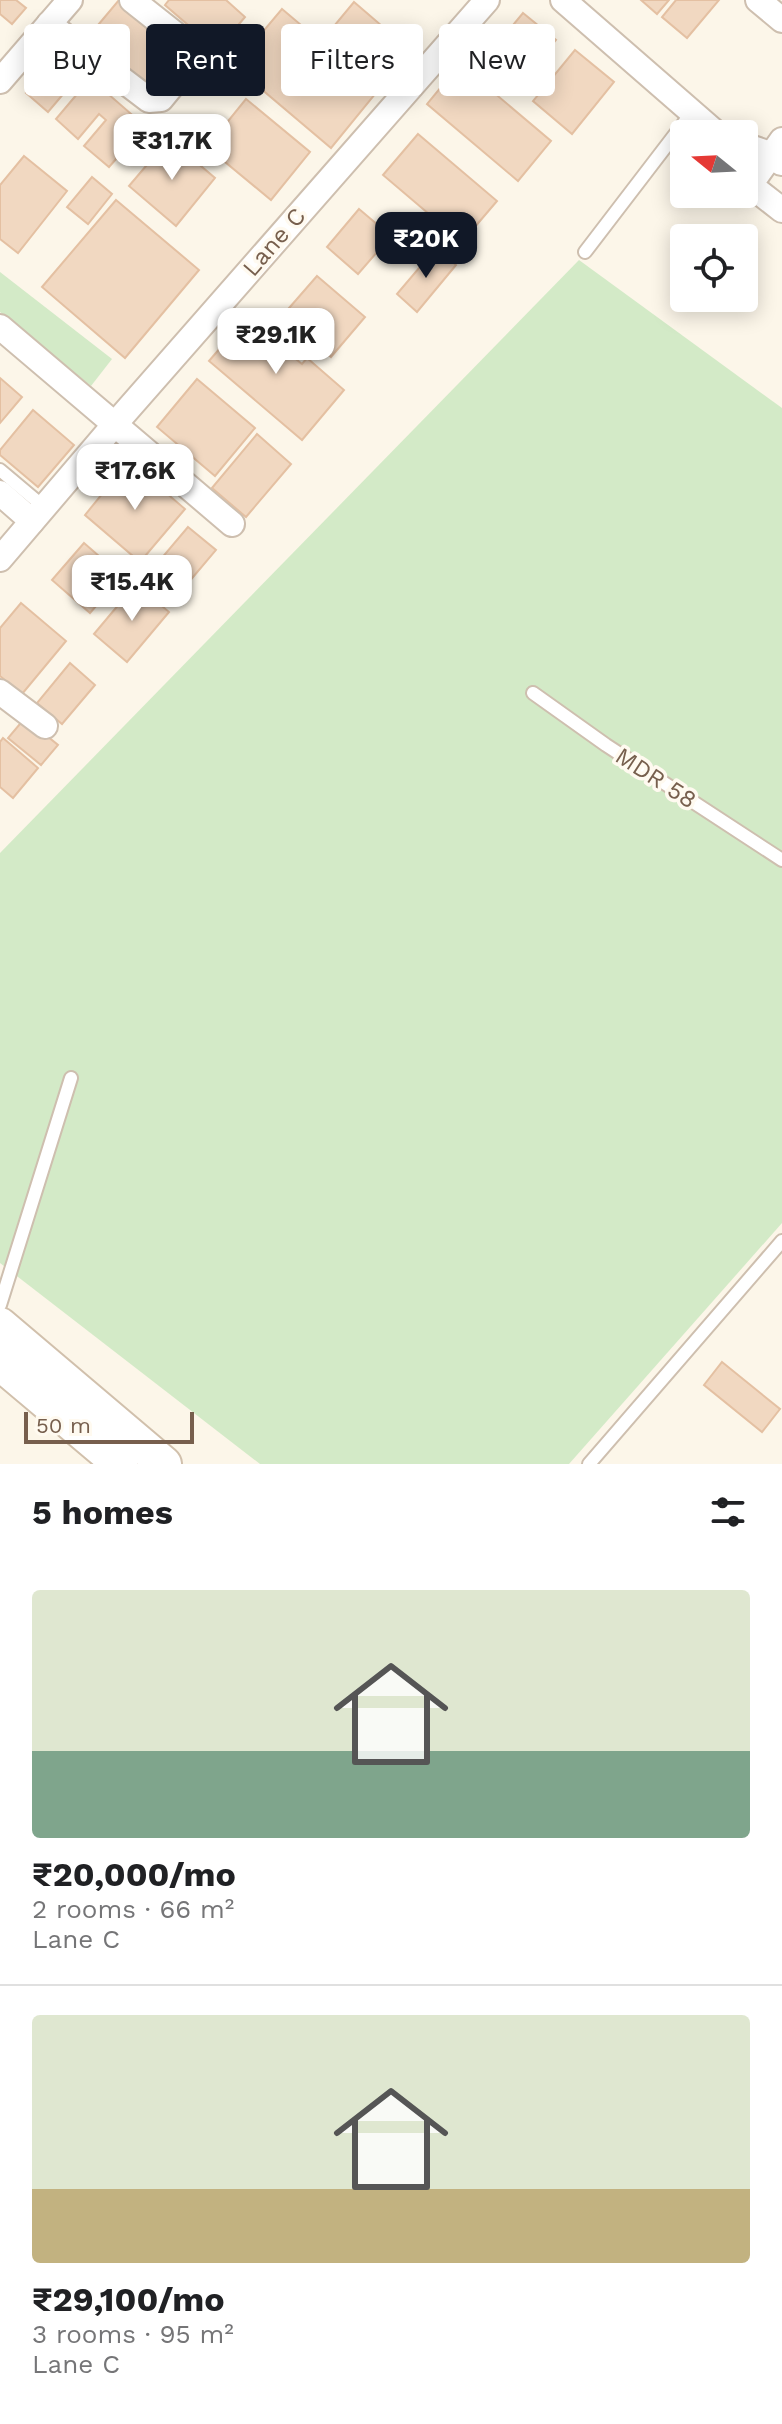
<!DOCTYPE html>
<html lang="en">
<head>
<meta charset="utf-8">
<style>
  body { margin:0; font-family:"Work Sans",sans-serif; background:#f6f6f6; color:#202124; height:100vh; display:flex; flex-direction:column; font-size:30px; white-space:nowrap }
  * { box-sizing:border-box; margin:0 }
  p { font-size:26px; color:#757577 }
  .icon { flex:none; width:44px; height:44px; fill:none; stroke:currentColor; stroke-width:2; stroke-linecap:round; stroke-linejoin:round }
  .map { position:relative; height:1464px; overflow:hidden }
  .side { display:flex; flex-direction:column; background:#fff; flex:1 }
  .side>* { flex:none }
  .hud { position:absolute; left:24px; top:24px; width:734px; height:72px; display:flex; gap:16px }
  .needle { width:52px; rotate:288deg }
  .controls { position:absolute; left:670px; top:120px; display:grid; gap:16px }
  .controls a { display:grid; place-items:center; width:88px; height:88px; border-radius:8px; background:#fff; box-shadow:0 4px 20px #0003; font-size:40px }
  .scale { position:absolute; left:24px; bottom:20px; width:170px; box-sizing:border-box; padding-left:8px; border:4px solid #775f4d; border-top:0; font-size:22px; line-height:28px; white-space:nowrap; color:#775f4d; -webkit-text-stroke:6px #fffaf0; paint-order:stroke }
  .price { position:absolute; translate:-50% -68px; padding:0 18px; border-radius:16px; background:#fff; color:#222; font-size:26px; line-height:52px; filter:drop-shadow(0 2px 4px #0008) }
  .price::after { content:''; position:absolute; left:50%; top:48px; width:24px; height:18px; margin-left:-12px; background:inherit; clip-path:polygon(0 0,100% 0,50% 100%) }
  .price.selected { background:#111827; color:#fff }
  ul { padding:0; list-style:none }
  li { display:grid; align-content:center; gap:16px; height:424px; padding:0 32px }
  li+li { border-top:2px solid #e0e0e0 }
  li span { display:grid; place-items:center; height:248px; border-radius:8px; color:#555 }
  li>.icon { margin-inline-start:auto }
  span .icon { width:144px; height:144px; fill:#fffc; stroke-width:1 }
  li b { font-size:34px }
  h2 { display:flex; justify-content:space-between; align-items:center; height:96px; padding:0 32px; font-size:34px }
  .chip { padding:0 28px; border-radius:8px; background:#fff; box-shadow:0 4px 20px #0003; font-size:28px; line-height:72px }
  .chip.selected { background:#111827; color:#fff }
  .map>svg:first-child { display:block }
  .green { fill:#d3eac7 }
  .building { fill:#f1d8c1; stroke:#e4c0a2; stroke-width:2 }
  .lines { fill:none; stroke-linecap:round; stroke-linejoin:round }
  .lane-casing { stroke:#cebfaf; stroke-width:16 }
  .street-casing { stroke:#cebfaf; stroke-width:28 }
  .secondary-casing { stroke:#d1c0ac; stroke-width:38 }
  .lane { stroke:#fff; stroke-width:12 }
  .street { stroke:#fff; stroke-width:24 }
  .secondary { stroke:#fff; stroke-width:34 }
  .labels { text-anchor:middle; stroke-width:7; stroke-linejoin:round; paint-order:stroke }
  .street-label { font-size:24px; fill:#775f4d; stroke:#fffaf0 }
</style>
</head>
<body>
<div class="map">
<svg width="782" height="1464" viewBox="0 0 782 1464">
  <rect width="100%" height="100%" fill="#fcf6e9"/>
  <g class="green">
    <path d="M 579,260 L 782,408 L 782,1223 L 569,1464 L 260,1464 L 0,1263 L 0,853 Z"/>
    <path d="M 0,272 L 112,359 L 91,386 L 0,312 Z"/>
  </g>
  <g class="building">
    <path d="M 0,0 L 16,0 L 26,8 L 12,24 L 0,14 Z"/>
    <path d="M 119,0 L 123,0 L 188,55 L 155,94 L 88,37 Z"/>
    <path d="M 169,0 L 226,0 L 245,17 L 217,50 L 165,5 Z"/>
    <path d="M 641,0 L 669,0 L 657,14 Z"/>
    <path d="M 676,0 L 719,0 L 687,38 L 662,17 Z"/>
    <path d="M 354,2 L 403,44 L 378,73 L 329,32 Z"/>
    <path d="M 282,9 L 320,41 L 295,70 L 314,86 L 336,59 L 376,93 L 331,148 L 234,66 Z"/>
    <path d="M 523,13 L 556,40 L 517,87 L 484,60 Z"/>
    <path d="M 575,50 L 614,82 L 572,134 L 533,101 Z"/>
    <path d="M 61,53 L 145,126 L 109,167 L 84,146 L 106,120 L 99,114 L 78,139 L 56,119 L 78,93 L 70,86 L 48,112 L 26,93 Z"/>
    <path d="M 460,64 L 551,141 L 518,181 L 427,104 Z"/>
    <path d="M 246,99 L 310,152 L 271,200 L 207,147 Z"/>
    <path d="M 418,134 L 497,201 L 462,242 L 383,175 Z"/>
    <path d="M 169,139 L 215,178 L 176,226 L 129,186 Z"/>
    <path d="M 24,156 L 67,191 L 18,253 L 0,239 L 0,185 Z"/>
    <path d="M 92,177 L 112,194 L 88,224 L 67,207 Z"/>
    <path d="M 116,200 L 199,270 L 125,358 L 42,287 Z"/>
    <path d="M 359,209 L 391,236 L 358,274 L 327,247 Z"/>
    <path d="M 436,248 L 456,265 L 417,312 L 397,294 Z"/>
    <path d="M 317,276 L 365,317 L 331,357 L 283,315 Z"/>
    <path d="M 252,311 L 290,343 L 285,350 L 302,364 L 307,358 L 344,390 L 302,440 L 209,361 Z"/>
    <path d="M 0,378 L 22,397 L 0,423 Z"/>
    <path d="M 197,379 L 255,428 L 215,476 L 157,427 Z"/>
    <path d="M 33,410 L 74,445 L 38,487 L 0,455 L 0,450 Z"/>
    <path d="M 257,434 L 291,464 L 246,517 L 212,488 Z"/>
    <path d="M 129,461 L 185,509 L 140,562 L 85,515 Z"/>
    <path d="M 188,527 L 216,550 L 177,596 L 149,573 Z"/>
    <path d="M 84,543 L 122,576 L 90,613 L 52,580 Z"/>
    <path d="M 136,584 L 169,612 L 127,662 L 94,634 Z"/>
    <path d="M 21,603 L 66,641 L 22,694 L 0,676 L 0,628 Z"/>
    <path d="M 70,663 L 95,685 L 62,724 L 37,703 Z"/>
    <path d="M 25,718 L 58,745 L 41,765 L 8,738 Z"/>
    <path d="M 3,738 L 38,768 L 13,798 L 0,787 L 0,742 Z"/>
    <path d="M 722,1362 L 780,1409 L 762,1432 L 704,1385 Z"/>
  </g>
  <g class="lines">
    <g class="lane-casing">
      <g id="lane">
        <path d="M 585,252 L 693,111"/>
        <path d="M 0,470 L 44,507"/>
        <path d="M 533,693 L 606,745 L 782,860"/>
        <path d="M 0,1305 L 71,1078"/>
        <path d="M 589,1464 L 782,1241"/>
      </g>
    </g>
    <g class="street-casing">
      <g id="street">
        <path d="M 563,0 L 717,134"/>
        <path d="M 758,0 L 782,20"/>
        <path d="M 49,24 L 149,100 L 161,99 L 193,60 L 190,46 L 132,0"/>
        <path d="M 0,81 L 70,0"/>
        <path d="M 744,145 L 770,154 L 781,163"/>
        <path d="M 744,175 L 750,185 L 782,210"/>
        <path d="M 750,185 L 782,140"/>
        <path d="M 0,327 L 232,524"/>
        <path d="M 0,493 L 32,521"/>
        <path d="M 0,559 L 115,424 L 487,0"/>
        <path d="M 0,692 L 45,726"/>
      </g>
    </g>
    <g class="secondary-casing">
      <g id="secondary">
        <path d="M 0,1325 L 164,1464"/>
        <path d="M 0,1363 L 120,1464"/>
      </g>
    </g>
    <use href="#lane" class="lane"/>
    <use href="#street" class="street"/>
    <use href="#secondary" class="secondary"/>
  </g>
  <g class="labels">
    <g class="street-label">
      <text transform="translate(274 242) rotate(-49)" y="8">Lane C</text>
      <text transform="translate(656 778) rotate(33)" y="8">MDR 58</text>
    </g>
  </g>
</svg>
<div class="controls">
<a><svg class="needle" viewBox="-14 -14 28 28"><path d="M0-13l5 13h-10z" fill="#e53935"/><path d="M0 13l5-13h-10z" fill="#757577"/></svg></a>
<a><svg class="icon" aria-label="locate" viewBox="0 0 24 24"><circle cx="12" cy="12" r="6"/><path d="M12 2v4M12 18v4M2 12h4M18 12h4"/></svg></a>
</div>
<div class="scale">50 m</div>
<b class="price" style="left:172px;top:182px">₹31.7K</b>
<b class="price selected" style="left:426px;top:280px">₹20K</b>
<b class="price" style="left:276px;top:376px">₹29.1K</b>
<b class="price" style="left:135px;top:512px">₹17.6K</b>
<b class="price" style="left:132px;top:623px">₹15.4K</b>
<div class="hud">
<a class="chip">Buy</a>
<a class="chip selected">Rent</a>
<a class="chip">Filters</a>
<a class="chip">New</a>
</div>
</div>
<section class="side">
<h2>5 homes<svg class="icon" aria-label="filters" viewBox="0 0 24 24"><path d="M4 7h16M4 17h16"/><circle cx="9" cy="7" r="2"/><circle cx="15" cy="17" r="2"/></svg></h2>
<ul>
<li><span style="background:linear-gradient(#dfe7d0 65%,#7fa58c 0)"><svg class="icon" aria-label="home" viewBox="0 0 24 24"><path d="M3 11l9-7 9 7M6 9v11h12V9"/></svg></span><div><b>₹20,000/mo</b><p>2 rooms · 66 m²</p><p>Lane C</p></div></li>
<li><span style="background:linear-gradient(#dfe7d0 70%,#c2b280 0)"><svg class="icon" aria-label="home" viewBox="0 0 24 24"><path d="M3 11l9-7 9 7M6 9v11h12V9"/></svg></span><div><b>₹29,100/mo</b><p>3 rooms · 95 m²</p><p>Lane C</p></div></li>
</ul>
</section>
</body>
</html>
